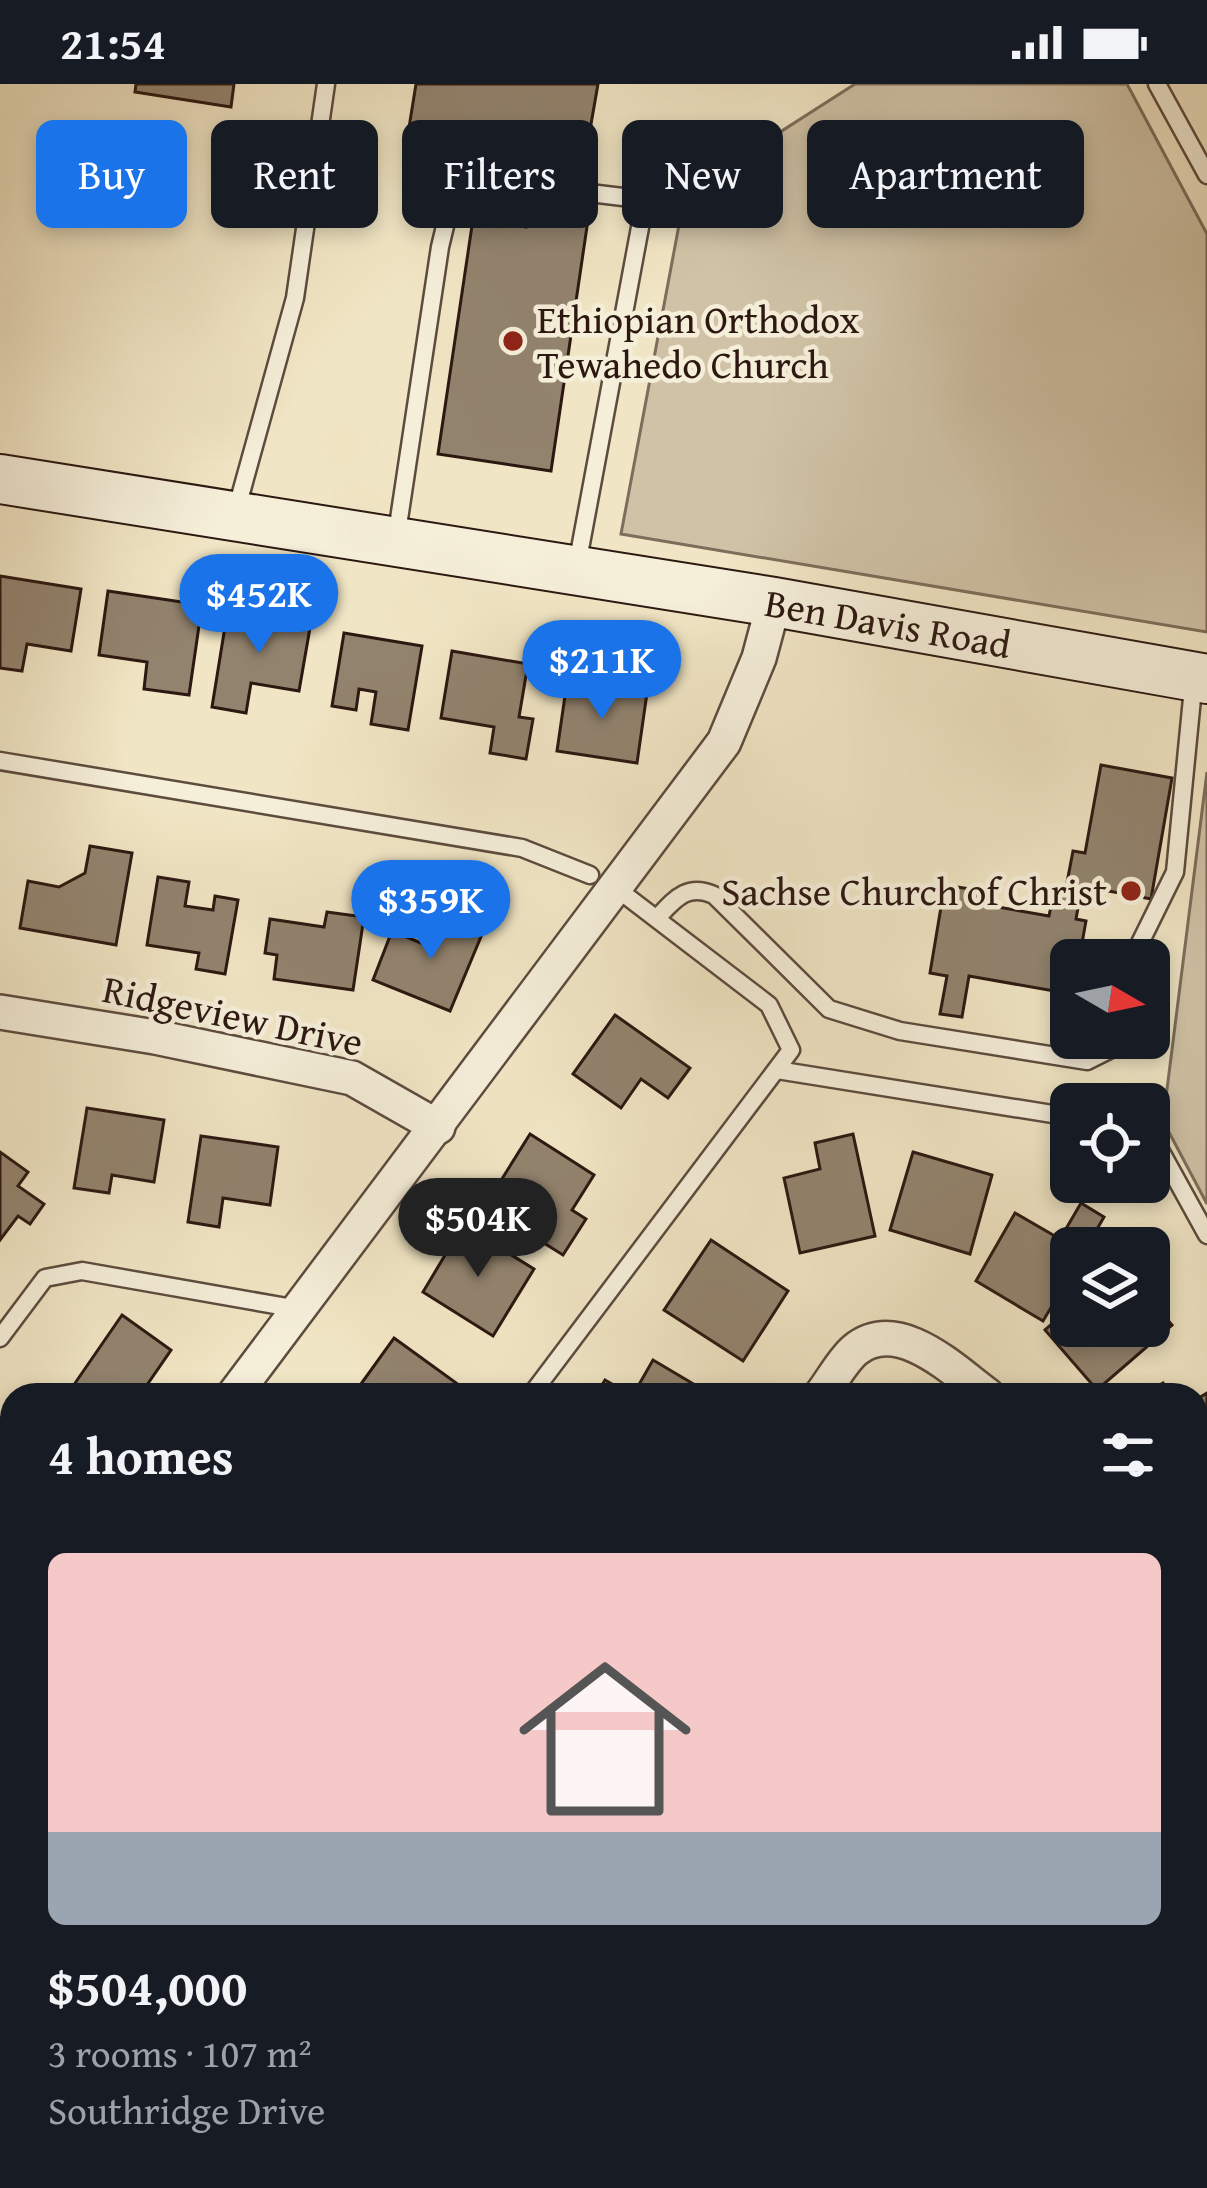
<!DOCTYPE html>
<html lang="en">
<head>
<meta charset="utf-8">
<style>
  body { margin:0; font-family:"Gentium Book Plus",serif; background:#242831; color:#f1f3f6; height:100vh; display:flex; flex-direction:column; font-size:45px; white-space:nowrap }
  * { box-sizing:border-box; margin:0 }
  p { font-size:39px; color:#9ea1a6 }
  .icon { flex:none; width:66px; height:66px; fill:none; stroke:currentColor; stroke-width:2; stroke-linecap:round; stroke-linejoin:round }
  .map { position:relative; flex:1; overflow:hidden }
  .panel { position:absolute; left:0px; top:1299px; width:1209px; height:807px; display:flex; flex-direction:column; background:#171b24; border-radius:36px 36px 0 0; box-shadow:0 6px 18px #0003 }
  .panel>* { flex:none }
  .hud { position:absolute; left:36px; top:36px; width:1137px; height:108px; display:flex; gap:24px }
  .needle { width:78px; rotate:99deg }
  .tools { position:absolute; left:1050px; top:855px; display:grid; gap:24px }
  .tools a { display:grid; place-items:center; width:120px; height:120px; border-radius:18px; background:#171b24; box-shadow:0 6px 18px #0003; font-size:60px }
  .price { position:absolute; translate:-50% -102px; padding:0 27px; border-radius:42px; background:#1a73e8; color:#fff; font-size:39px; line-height:78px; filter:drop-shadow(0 3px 6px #0008) }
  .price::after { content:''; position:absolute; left:50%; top:72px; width:36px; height:27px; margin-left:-18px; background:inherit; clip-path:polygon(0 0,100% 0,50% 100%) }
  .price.active { background:#222; color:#fff }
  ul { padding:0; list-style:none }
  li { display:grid; align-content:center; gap:24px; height:636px; padding:0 48px }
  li+li { border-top:3px solid #363941 }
  li span { display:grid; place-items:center; height:372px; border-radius:18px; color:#555 }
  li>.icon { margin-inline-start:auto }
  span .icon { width:216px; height:216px; fill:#fffc; stroke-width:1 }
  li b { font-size:51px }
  h2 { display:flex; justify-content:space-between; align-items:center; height:144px; padding:0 48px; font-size:51px }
  .tag { padding:0 42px; border-radius:18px; background:#171b24; box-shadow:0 6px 18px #0003; font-size:42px; line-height:108px }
  .tag.active { background:#1a73e8; color:#fff }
  .status { display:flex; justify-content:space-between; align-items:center; height:84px; padding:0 60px; background:#171b24; direction:ltr }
  .status svg { height:33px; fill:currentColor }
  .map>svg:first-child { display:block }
  .green { fill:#cfc2a6; stroke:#7e6d5c; stroke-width:3 }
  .building { fill:#92836e; stroke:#2c1811; stroke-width:3 }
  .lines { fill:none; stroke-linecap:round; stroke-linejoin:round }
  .lane-casing { stroke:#5d4b3e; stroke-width:21 }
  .street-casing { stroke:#5d4b3e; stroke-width:38 }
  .secondary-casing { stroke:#2c1811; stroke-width:52 }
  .lane { stroke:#f5eed9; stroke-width:16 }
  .street { stroke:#f5eed9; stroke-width:33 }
  .secondary { stroke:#f5eed9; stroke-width:48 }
  .poi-dot { fill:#8f2418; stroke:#f5eed9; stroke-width:4.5 }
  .labels { text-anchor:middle; stroke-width:9; stroke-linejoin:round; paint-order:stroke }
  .poi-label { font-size:39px; fill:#2c1811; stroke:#f5eed9; text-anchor:start }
  .street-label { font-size:39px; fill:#2c1811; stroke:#f5eed9 }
</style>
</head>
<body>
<div class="status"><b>21:54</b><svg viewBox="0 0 49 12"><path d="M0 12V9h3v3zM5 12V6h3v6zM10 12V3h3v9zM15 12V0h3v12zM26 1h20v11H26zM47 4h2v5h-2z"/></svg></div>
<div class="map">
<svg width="1207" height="2104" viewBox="0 0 1207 2104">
  <rect width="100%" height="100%" fill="#f0e5c4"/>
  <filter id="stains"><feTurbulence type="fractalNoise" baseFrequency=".00167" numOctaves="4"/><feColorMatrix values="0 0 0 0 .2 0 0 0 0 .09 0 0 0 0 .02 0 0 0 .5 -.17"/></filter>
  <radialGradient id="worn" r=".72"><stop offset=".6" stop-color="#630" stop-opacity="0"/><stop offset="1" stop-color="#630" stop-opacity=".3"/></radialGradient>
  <g class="green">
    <path d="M 855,0 L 1127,0 L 1207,150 L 1207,548 L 621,450 L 685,109 Z"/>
    <path d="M 1207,688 L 1207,1120 L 1163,1037 Z"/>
  </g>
  <g class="building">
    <path d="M 136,0 L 234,0 L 231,23 L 135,8 Z"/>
    <path d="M 416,0 L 598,0 L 583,86 L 407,56 Z"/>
    <path d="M 530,120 L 589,129 L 551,387 L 438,370 L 473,135 L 526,143 Z"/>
    <path d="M 0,492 L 81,505 L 71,567 L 27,560 L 22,587 L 0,584 Z"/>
    <path d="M 108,507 L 202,521 L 189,611 L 144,605 L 147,578 L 99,571 Z"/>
    <path d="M 228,524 L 311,538 L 299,607 L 251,599 L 246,629 L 212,623 Z"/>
    <path d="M 344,549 L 422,562 L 408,646 L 371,640 L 376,608 L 359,605 L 356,626 L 332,622 Z"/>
    <path d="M 452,567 L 528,580 L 519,633 L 533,635 L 526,675 L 490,669 L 494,643 L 441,634 Z"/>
    <path d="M 567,598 L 647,609 L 637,679 L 557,667 Z"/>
    <path d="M 1101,681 L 1172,694 L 1151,815 L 1082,802 L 1076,835 L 1086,837 L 1079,876 L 1071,876 L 1071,910 L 969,892 L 962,933 L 940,930 L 947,892 L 930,889 L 942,817 L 954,819 L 957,803 L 983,807 L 981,820 L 1049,832 L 1054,807 L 1065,809 L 1073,767 L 1085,769 Z"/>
    <path d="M 90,762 L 132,769 L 116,861 L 20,844 L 28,797 L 59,803 L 85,789 Z"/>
    <path d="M 158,793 L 189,798 L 185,822 L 213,826 L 215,812 L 238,816 L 225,890 L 196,885 L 199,869 L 147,861 Z"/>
    <path d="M 448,827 L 485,843 L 450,927 L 373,896 L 392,847 L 433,864 Z"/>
    <path d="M 327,828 L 364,833 L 353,906 L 274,895 L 277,871 L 265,869 L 270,835 L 324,843 Z"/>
    <path d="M 615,931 L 690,984 L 668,1014 L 641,995 L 621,1024 L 573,990 Z"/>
    <path d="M 87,1024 L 164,1036 L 154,1098 L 112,1091 L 109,1109 L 74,1104 Z"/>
    <path d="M 530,1050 L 594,1091 L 572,1126 L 586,1135 L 563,1171 L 485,1122 Z"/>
    <path d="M 853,1050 L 875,1152 L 800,1169 L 784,1094 L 820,1085 L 815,1059 Z"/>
    <path d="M 201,1052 L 278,1063 L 270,1121 L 223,1114 L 219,1143 L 188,1138 Z"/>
    <path d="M 0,1068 L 28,1088 L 18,1102 L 44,1120 L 30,1140 L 18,1132 L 0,1156 Z"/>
    <path d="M 913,1068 L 992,1091 L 970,1170 L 890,1146 Z"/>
    <path d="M 1081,1119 L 1104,1133 L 1086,1164 L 1071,1164 L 1071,1190 L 1043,1237 L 976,1197 L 1015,1129 L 1060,1155 Z"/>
    <path d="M 463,1141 L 534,1185 L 493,1252 L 423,1208 Z"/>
    <path d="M 711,1156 L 788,1207 L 743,1277 L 664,1226 Z"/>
    <path d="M 1149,1214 L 1172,1241 L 1097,1306 L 1045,1246 L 1071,1223 L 1071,1242 L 1149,1242 Z"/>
    <path d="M 122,1231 L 171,1266 L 140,1311 L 80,1311 L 71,1305 Z"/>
    <path d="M 394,1254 L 459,1301 L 452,1311 L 353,1311 Z"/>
    <path d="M 653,1276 L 712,1311 L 633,1311 Z"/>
    <path d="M 605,1296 L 631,1311 L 596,1311 Z"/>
    <path d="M 1163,1299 L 1169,1311 L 1141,1311 Z"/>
    <path d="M 1207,1309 L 1207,1356 L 1197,1361 L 1197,1315 Z"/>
    <path d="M 11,1319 L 12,1319 L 12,1365 L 0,1357 L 0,1336 Z"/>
    <path d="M 12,1366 L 12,1415 L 0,1407 L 0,1384 Z"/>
    <path d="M 1207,1371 L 1207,1459 L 1197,1465 L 1197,1376 Z"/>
    <path d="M 0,1785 L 12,1795 L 12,1850 L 0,1863 Z"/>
    <path d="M 1197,1802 L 1207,1821 L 1197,1828 Z"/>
    <path d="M 1207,1838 L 1207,1925 L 1197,1931 L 1197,1843 Z"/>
    <path d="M 1207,1941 L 1207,1986 L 1197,1968 L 1197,1946 Z"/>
    <path d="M 31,2094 L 54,2094 L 66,2104 L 24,2104 Z"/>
    <path d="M 460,2094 L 534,2094 L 521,2104 L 467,2104 Z"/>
    <path d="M 755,2094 L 815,2094 L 820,2104 L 760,2104 Z"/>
    <path d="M 994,2094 L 1058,2094 L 1064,2104 L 1000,2104 Z"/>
  </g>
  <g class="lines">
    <g class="lane-casing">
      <g id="lane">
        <path d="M 1157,0 L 1207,91"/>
        <path d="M 236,427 L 295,214 L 326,0"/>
        <path d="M 396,455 L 440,163 L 452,113 L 465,94 L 631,114 L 644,122 L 577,481"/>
        <path d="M 0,677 L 522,764 L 590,791"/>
        <path d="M 657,834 C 675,815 687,799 714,811 L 829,925 L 900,947 L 1087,977 L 1113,964 L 1124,954"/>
        <path d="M 1137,876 L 1139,861 L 1175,788 L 1194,594"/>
        <path d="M 777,986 L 1071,1033"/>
        <path d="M 1149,1046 L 1207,1151"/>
        <path d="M 0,1254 L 45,1194 L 82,1187 L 298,1225"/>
        <path d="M 531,1311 L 791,966 L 769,921 L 616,804"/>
        <path d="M 0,2013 L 12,1997"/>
        <path d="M 648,2094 L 653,2104"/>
        <path d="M 1179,2094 L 1185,2104"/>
      </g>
    </g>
    <g class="street-casing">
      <g id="street">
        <path d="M 0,928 L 155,953 L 352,994 L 438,1043"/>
        <path d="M 234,1311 L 724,658 L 759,574 L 774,518"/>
        <path d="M 821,1311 C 832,1297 842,1277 855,1266 C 898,1231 953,1286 987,1311"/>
        <path d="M 0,1620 L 12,1605"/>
        <path d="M 1197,1625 L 1207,1644"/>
        <path d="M 380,2094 L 386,2104"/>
        <path d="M 914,2094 L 920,2104"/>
        <path d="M 223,2104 L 230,2094"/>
      </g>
    </g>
    <g class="secondary-casing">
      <path id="secondary" d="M 0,395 L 774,518 L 1207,595"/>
    </g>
    <use href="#lane" class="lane"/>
    <use href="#street" class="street"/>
    <use href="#secondary" class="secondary"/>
  </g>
  <g class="poi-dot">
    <circle cx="513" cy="257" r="12"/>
    <circle cx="1131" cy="807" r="12"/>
  </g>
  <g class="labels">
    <g class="poi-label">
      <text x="537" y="249">Ethiopian Orthodox<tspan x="537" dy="45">Tewahedo Church</tspan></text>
      <text x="1107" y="821" text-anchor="end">Sachse Church of Christ</text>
    </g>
    <g class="street-label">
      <text transform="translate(888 539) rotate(10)" y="14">Ben Davis Road</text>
      <text transform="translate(233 931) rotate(12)" y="14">Ridgeview Drive</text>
    </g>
  </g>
  <rect width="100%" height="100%" filter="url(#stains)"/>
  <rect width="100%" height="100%" fill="url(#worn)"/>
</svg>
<div class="tools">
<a><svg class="needle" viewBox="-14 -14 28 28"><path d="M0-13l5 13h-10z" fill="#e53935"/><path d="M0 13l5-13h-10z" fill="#9ea1a6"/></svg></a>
<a><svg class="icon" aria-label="locate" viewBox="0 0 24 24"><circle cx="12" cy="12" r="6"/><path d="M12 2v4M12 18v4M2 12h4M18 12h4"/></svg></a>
<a><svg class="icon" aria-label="layers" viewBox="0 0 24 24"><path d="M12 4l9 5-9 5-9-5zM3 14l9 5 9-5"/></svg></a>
</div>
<b class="price" style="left:259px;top:572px">$452K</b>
<b class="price" style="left:602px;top:638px">$211K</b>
<b class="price" style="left:431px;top:878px">$359K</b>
<b class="price active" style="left:478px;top:1196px">$504K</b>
<div class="hud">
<a class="tag active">Buy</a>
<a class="tag">Rent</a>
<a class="tag">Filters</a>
<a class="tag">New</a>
<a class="tag">Apartment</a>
</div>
<section class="panel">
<h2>4 homes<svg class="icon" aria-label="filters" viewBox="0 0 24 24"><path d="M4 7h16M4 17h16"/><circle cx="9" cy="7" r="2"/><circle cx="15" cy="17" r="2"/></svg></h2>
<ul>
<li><span style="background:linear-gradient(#f6c9c9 75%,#9aa5b1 0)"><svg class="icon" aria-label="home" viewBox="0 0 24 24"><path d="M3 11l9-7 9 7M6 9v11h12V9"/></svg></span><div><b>$504,000</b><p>3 rooms · 107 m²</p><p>Southridge Drive</p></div></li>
</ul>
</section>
</div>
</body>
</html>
